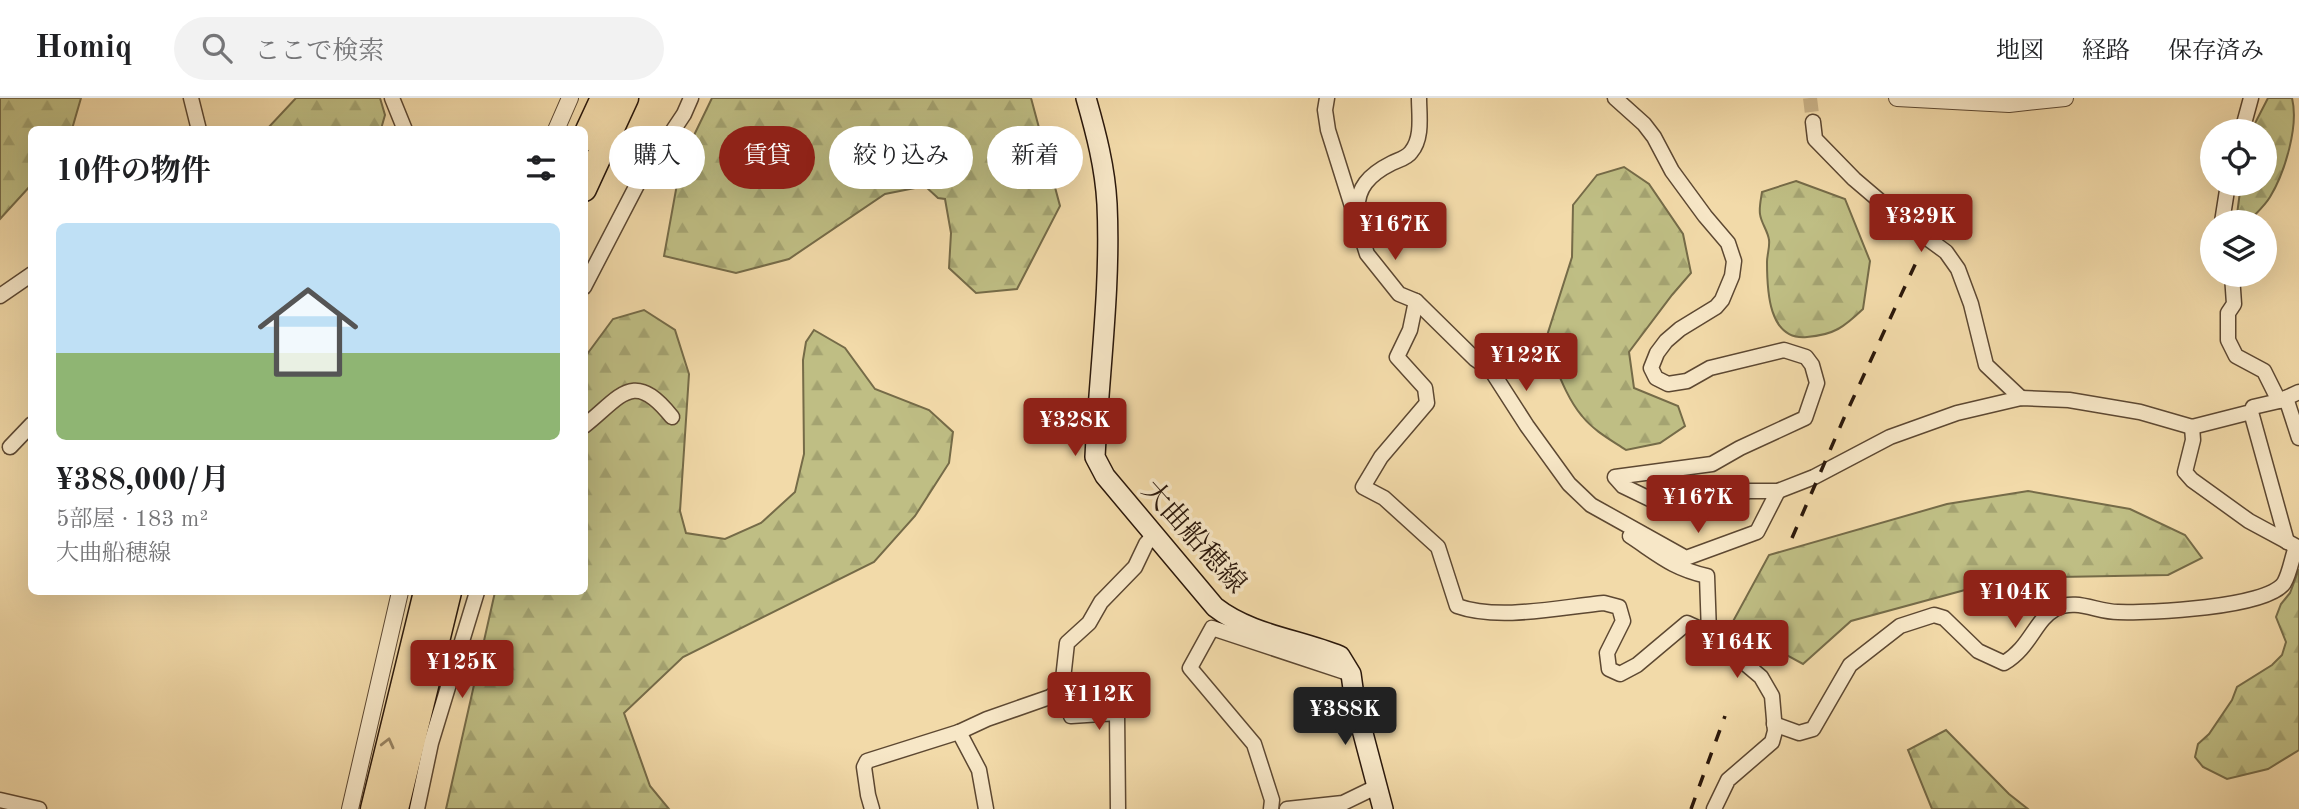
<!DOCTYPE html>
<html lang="ja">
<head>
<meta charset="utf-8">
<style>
  body { margin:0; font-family:"Old Standard TT","Noto Serif JP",serif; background:#f2f2f2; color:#202124; height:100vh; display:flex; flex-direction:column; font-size:26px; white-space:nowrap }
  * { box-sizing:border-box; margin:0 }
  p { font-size:23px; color:#757577 }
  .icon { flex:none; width:38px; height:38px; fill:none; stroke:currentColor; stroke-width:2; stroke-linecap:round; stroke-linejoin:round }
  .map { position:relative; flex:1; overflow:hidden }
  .details { position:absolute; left:28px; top:28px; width:560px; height:469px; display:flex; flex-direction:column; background:#fff; border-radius:10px; box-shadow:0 7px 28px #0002 }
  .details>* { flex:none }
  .hud { position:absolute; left:609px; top:28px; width:665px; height:63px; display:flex; gap:14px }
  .buttons { position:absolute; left:2200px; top:21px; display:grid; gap:14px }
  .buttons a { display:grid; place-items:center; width:77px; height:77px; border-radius:50%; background:#fff; box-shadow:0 7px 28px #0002; font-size:35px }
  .price { position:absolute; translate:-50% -60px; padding:0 16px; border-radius:7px; background:#8f2418; color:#fff; font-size:23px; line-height:46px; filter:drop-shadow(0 2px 4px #0008) }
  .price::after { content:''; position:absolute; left:50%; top:42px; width:21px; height:16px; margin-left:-10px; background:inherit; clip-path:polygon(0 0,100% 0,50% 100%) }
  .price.active { background:#222; color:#fff }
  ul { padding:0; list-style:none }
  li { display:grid; align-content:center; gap:14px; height:371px; padding:0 28px }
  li+li { border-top:2px solid #e0e0e0 }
  li span { display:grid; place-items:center; height:217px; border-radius:10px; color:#555 }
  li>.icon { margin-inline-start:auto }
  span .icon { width:126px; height:126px; fill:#fffc; stroke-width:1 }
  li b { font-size:30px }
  h2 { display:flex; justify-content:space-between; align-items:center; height:84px; padding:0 28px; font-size:30px }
  .pill { padding:0 24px; border-radius:32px; background:#fff; box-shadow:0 7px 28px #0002; font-size:24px; line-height:63px }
  .pill.active { background:#8f2418; color:#fff }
  header { display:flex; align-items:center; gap:42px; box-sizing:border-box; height:98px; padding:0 35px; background:#fff; border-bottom:2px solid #e0e0e0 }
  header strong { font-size:33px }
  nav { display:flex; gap:38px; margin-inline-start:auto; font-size:24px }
  .search { width:490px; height:63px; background:#f2f2f2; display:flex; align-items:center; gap:18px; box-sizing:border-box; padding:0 24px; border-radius:38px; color:#757577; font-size:26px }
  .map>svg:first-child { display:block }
  .forest { fill:url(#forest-firs); stroke:#756b48; stroke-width:2 }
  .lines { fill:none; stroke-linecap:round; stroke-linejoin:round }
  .minor-tunnel { stroke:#cab389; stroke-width:14; stroke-dasharray:14 7; stroke-linecap:butt }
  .minor-casing { stroke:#5d4832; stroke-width:17 }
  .tertiary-casing { stroke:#5d4832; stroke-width:18 }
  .secondary-casing { stroke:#2b180b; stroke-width:22 }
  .motorway-casing { stroke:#2b180b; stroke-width:27 }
  .minor { stroke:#f7e7c7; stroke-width:14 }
  .tertiary { stroke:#f7e7c7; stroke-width:16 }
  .secondary { stroke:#f7e7c7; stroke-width:19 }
  .motorway { stroke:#f2daa9; stroke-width:24 }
  .rail { stroke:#2b180b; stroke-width:3.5; stroke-dasharray:12 12; stroke-linecap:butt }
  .oneway { stroke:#988362 }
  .labels { text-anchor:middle; stroke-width:7; stroke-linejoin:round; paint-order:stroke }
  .street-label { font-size:28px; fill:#2b180b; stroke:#f7e7c7 }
</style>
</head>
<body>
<header>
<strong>Homiq</strong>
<div class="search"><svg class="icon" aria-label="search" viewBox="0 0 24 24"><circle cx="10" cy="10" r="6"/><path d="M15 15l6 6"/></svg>ここで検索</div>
<nav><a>地図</a><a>経路</a><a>保存済み</a></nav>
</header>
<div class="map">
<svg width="2299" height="711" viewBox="0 0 2299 711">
  <defs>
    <pattern id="forest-firs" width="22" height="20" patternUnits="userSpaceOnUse" patternTransform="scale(1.75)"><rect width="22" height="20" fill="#bfbe84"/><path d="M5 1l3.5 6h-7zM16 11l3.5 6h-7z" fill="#a4a371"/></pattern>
  </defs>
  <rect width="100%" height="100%" fill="#f2daa9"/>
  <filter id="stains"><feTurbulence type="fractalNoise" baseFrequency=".00286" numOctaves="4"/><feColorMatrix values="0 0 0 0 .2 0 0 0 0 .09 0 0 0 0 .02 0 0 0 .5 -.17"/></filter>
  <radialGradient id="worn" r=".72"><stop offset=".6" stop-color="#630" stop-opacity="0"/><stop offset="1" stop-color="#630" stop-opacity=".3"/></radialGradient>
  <g class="forest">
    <path d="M 0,0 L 81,0 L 72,31 L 32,32 L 31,87 L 0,121 Z"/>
    <path d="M 296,0 L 380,0 L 385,17 L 381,31 L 267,31 Z"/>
    <path d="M 712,0 L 1031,0 L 1060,108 L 1017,191 L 976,195 L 949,170 L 951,135 L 945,101 L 938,100 L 925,88 L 885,96 L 789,161 L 736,175 L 664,158 L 681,64 Z"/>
    <path d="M 2268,0 L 2292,0 C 2299,28 2285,74 2270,99 C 2264,109 2255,116 2248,124 L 2236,124 L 2241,86 L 2264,86 L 2264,33 L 2251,33 Z"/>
    <path d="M 1624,69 L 1649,86 L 1683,136 L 1691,175 L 1672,197 L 1629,254 L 1634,290 L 1678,308 L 1685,328 L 1660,345 L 1626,352 C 1611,342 1594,333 1582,318 C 1565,298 1556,268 1545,244 L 1572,159 L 1573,107 L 1597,77 Z"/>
    <path d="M 1796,83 L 1845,101 L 1870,163 L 1863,211 C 1844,229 1834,237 1807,239 C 1768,243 1767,191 1767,164 C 1767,157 1770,149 1769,142 C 1768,133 1761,125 1760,116 C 1759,109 1761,101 1762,94 Z"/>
    <path d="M 644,212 L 675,232 L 689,276 L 680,413 L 686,435 L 725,441 L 761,425 L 795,394 L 804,356 L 803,262 L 806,244 L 814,232 L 845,250 L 875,291 L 929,312 L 953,334 L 949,365 L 915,418 L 874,464 L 683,559 L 624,615 L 650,688 L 669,711 L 446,711 L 495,494 L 584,494 L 585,259 L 613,221 Z"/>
    <path d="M 2028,393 L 2130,411 L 2185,437 L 2202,460 L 2168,477 L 2009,480 L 1851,523 L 1803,566 L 1731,527 L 1769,457 L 1947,406 Z"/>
    <path d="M 2299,471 L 2299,652 L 2268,671 L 2227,681 L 2203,669 L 2195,659 L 2198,646 L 2209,636 L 2232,602 L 2237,589 L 2272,567 L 2282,557 L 2286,544 L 2276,519 L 2281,506 L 2290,495 Z"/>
    <path d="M 1946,632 L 2009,696 L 2028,711 L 1932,711 L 1908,652 Z"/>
  </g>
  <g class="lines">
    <path class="minor-tunnel" d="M 1810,0 L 1813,24"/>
    <g class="minor-casing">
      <g id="minor">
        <path d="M 191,0 L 199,32"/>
        <path d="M 392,0 L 405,32"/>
        <path d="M 1327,0 L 1325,12 L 1328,32 L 1367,156 L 1399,196 L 1416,203 L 1475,261 L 1491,272 L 1527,328 L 1569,386 L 1591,407 L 1686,460 L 1757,434 L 1778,393"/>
        <path d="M 1615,0 L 1644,26 L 1654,39 L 1672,73 L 1705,118 L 1728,145 L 1734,163 L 1732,178 L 1722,202 L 1716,209 L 1680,231 L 1666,243 L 1657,255 L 1651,270 L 1656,280 L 1668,286 L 1687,283 L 1710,270 L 1784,252 L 1806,259 L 1812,267 L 1817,285 L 1805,320 L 1740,350 L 1712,366 L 1615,379 L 1623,388 L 1658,405 L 1688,409 L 1749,393 L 1778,393 L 1814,379 L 1890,339 L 1957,315 L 2021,300 L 2069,302 L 2140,314 L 2192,329 L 2251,314 L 2253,309 L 2279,303 L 2299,294"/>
        <path d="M 1813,24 L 1815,41 L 1854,81 L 1901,121 L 1946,154 L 1958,171 L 1971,206 L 1986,267 L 2021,300"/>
        <path d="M 2242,33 L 2251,0"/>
        <path d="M 1358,116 C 1355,90 1370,76 1392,65 C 1398,62 1407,60 1411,54 C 1423,40 1419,17 1419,0"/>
        <path d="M 2222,124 L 2228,86"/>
        <path d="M 2232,177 L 2234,206 L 2228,215 L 2228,242 L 2236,258 L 2264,273 L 2279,303"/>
        <path d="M 584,189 L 638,85 L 684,16 L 691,0"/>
        <path d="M 0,198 L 32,176"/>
        <path d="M 1416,203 L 1410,232 L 1397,259 L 1425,290 L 1427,305 L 1381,359 L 1363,389 L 1384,400 L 1438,449 L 1457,508 C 1499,523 1560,509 1604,505 L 1619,509 L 1623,523 L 1607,555 L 1609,571 L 1620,576 L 1637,567 L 1687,525 L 1709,535 L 1761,579 L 1772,598 L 1775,633 L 1772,644 L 1728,682 L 1714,711"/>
        <path d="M 2286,300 L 2299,340"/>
        <path d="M 2251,314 L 2287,444"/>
        <path d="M 584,328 C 621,299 633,270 672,319"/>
        <path d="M 2192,329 L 2193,342 L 2185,374 L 2192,382 L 2249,423 L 2299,450"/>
        <path d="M 10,349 L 32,326"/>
        <path d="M 1630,438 C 1659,457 1672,470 1707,478 L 1709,535"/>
        <path d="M 1062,590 L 1071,618 L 1117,615 L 1118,711"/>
        <path d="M 1774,626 L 1799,635 L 1813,631 L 1850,567 L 1900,528 L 1934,517 L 1944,520 L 1978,553 L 2004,565 C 2030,550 2035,522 2055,511 C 2076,500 2097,514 2118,514 C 2149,515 2267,510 2284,485 C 2290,475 2292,459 2296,449"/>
        <path d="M 959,634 L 979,672 L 986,711"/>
        <path d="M 0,702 L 39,711"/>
        <path d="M 417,711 L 431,645 L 477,494"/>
        <path d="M 872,711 L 868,697 L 864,669 L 867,663 L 959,634 L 987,621 L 1050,599 L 1062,590 L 1067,545 L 1089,525 L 1101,504 L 1135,469 L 1146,446 L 1154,437"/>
        <path d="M 1271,711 L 1272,702 L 1254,646 L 1190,570 L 1212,530 L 1351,576"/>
        <path d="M 1287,711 L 1343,705 L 1376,689"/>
      </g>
    </g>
    <g class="tertiary-casing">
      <g id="tertiary">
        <path d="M 1897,0 L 2009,6 L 2065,0"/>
        <path d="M 556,32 L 570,0"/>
        <path d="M 350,711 L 400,494"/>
      </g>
    </g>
    <g class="secondary-casing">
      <path id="secondary" d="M 1086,0 C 1096,35 1105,69 1107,106 C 1111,190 1099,275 1095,359 L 1105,378 L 1215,509 C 1251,537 1298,541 1340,558 L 1351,576 L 1355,605 L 1383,711"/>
    </g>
    <g class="motorway-casing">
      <g id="motorway">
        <path d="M 584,41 L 603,0"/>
        <path d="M 584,91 L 626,0"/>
        <path d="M 373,711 L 426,494"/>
        <path d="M 396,711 L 449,494"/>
      </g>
    </g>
    <use href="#minor" class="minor"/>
    <use href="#tertiary" class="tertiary"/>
    <use href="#secondary" class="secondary"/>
    <use href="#motorway" class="motorway"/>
    <g class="rail">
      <path d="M 1792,440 L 1844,320 L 1920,156"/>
      <path d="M 1691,711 L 1725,618"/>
    </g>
  </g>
  <defs><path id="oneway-chevron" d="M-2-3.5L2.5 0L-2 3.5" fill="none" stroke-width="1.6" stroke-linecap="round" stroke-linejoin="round" transform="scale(1.75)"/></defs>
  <use class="oneway" href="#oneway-chevron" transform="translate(388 645) rotate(-76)"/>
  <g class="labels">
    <g class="street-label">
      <text transform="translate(1195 438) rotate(48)" y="10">大曲船穂線</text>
    </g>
  </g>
  <rect width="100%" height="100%" filter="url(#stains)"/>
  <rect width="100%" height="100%" fill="url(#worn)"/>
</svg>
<div class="buttons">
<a><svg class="icon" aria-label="locate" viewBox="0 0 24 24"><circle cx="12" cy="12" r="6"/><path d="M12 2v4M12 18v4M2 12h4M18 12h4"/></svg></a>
<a><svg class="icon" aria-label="layers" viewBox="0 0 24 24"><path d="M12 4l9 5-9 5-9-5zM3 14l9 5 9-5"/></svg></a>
</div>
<b class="price" style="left:1921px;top:156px">¥329K</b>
<b class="price" style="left:1395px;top:164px">¥167K</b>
<b class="price" style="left:1526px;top:295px">¥122K</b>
<b class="price" style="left:1075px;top:360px">¥328K</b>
<b class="price" style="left:1698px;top:437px">¥167K</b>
<b class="price" style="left:2015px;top:532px">¥104K</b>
<b class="price" style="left:1737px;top:582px">¥164K</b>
<b class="price" style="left:462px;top:602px">¥125K</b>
<b class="price" style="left:1099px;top:634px">¥112K</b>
<b class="price active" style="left:1345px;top:649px">¥388K</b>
<div class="hud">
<a class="pill">購入</a>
<a class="pill active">賃貸</a>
<a class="pill">絞り込み</a>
<a class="pill">新着</a>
</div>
<section class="details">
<h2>10件の物件<svg class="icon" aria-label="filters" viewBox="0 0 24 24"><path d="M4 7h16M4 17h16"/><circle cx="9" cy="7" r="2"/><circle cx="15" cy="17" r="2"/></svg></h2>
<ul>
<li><span style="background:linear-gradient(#bfe0f5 60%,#8fb573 0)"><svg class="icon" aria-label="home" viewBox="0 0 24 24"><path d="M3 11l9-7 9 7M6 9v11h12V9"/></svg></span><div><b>¥388,000/月</b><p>5部屋 · 183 m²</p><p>大曲船穂線</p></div></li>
</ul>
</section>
</div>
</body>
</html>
